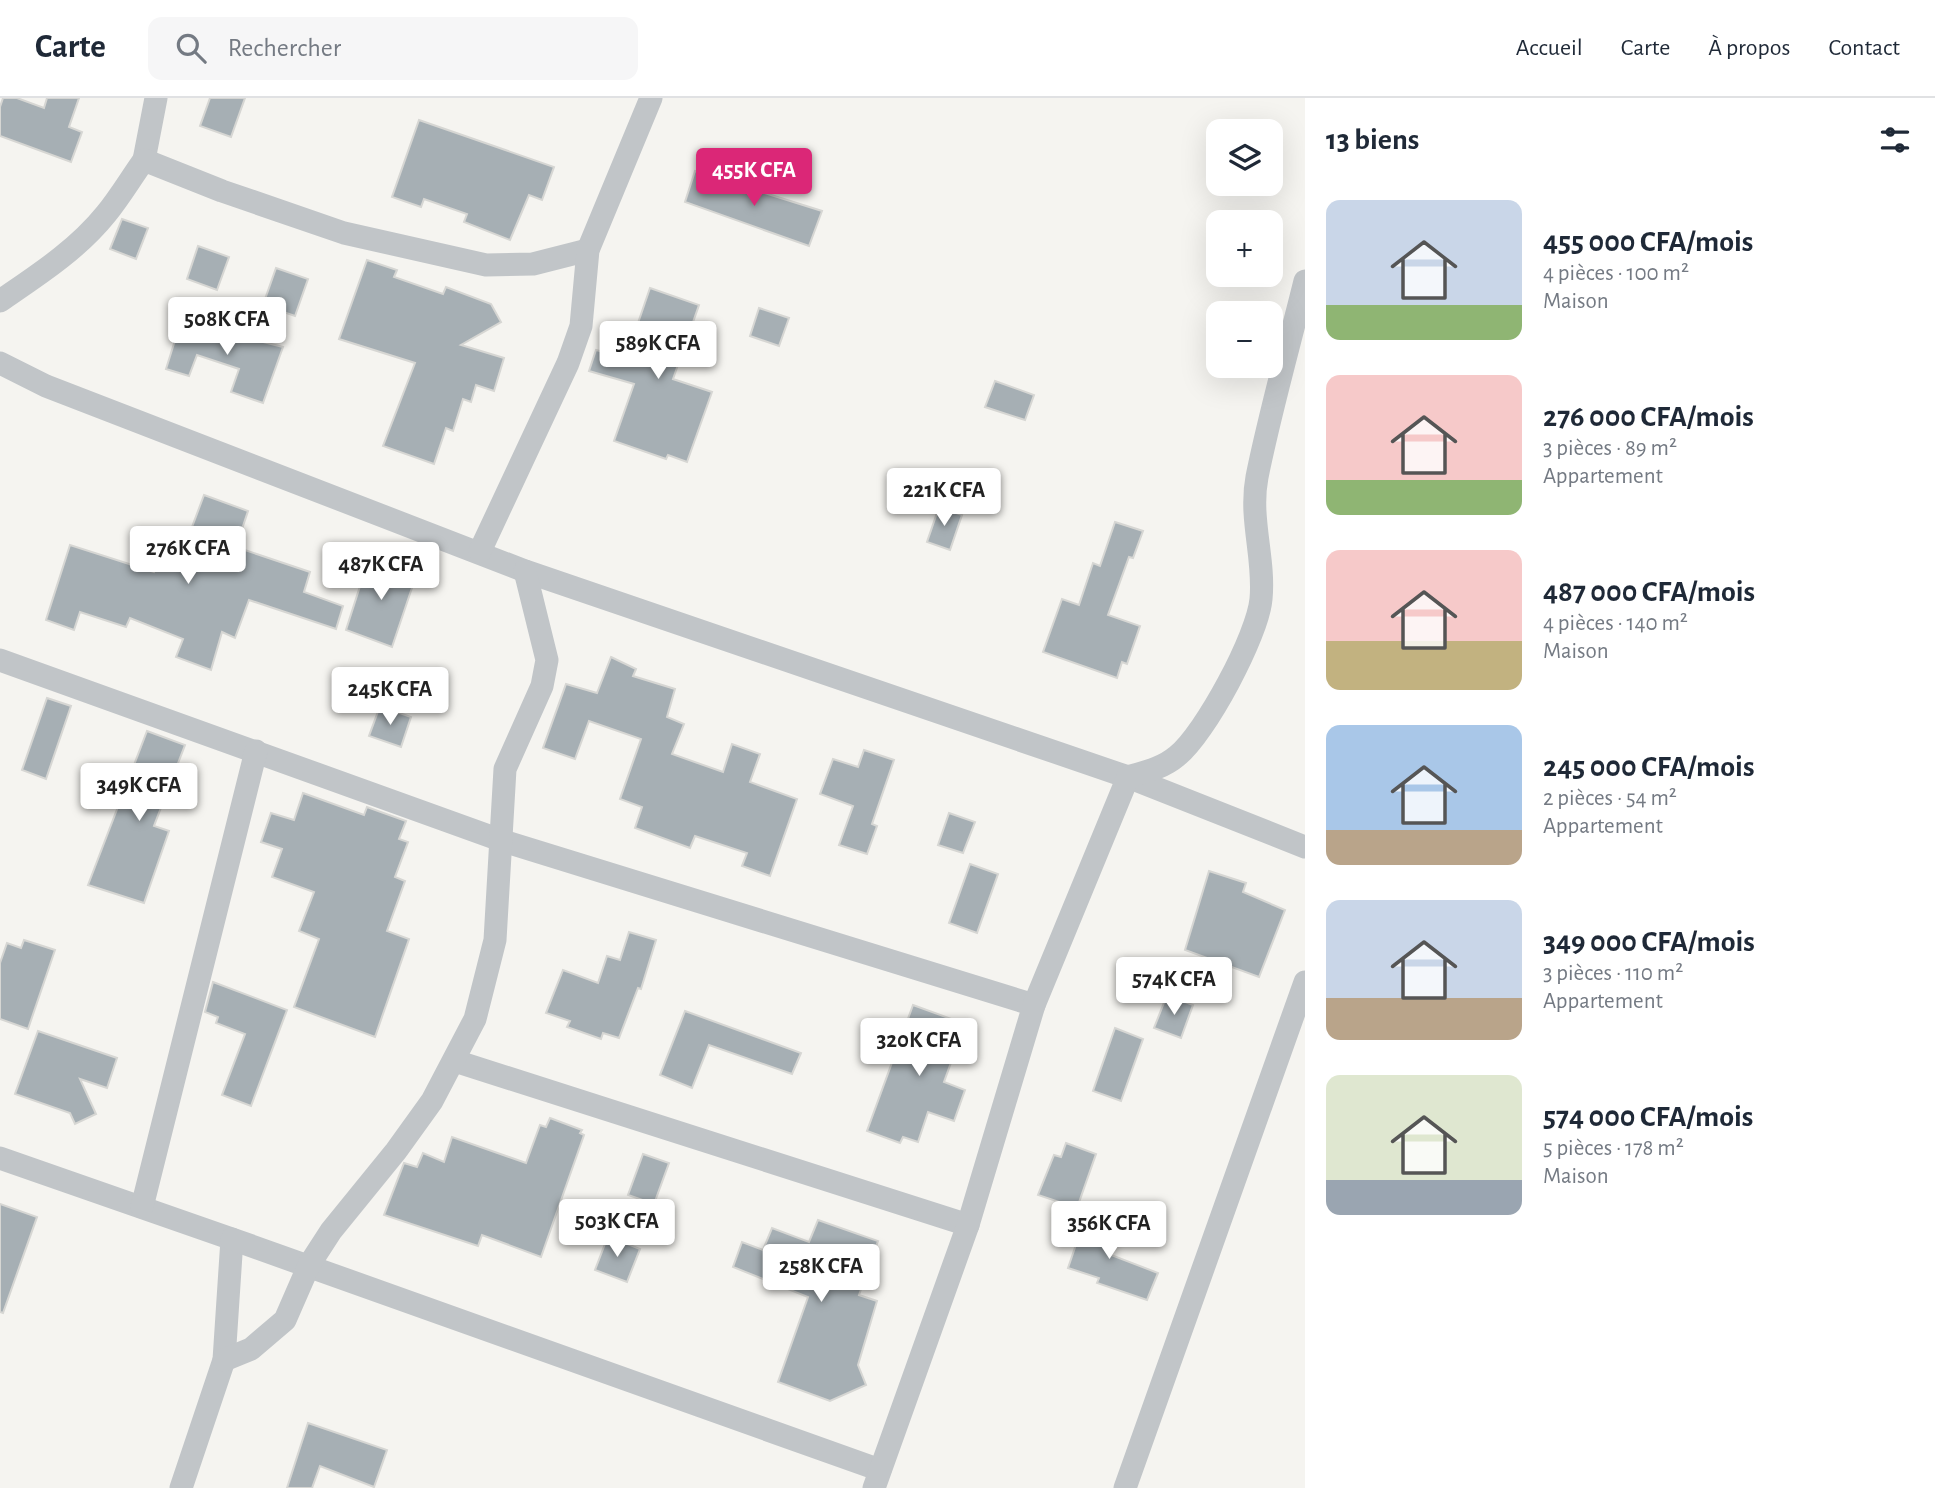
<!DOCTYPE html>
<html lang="fr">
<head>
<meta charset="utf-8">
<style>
  body { margin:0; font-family:"Alegreya Sans",sans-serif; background:#f6f6f7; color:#1f2937; height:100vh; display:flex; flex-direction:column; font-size:26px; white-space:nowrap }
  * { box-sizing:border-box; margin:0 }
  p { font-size:23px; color:#747a83 }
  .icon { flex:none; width:38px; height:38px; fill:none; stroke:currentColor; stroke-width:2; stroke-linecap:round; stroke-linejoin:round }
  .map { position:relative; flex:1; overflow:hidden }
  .drawer { display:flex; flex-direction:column; background:#fff; width:630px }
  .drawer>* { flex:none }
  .fabs { position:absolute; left:1206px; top:21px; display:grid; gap:14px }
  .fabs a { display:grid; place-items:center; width:77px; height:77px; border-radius:14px; background:#fff; box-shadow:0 7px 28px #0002; font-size:35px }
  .price { position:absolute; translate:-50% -60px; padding:0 16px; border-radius:7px; background:#fff; color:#222; font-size:23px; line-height:46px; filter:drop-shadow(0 2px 4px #0008) }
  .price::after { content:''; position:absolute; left:50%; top:42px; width:21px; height:16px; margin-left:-10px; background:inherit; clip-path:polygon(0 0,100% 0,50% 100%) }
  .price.selected { background:#db2777; color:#fff }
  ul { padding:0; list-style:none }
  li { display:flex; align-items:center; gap:21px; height:175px; padding:0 21px }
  li span { display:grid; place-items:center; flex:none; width:196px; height:140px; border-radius:14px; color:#555 }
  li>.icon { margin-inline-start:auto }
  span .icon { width:84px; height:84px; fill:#fffc; stroke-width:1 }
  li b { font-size:30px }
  h2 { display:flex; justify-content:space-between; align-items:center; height:84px; padding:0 21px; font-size:30px }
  header { display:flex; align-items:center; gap:42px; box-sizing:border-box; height:98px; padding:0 35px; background:#fff; border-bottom:2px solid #e0e1e3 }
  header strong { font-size:33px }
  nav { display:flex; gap:38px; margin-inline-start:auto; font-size:24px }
  .search { width:490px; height:63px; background:#f6f6f7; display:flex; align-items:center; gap:18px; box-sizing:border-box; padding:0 24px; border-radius:14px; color:#747a83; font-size:26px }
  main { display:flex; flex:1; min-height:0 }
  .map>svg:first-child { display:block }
  .building { fill:#a6afb4; stroke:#d6d6d3; stroke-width:2 }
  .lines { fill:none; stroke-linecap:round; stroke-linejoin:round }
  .street { stroke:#c1c5c8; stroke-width:23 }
</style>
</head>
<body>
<header>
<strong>Carte</strong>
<div class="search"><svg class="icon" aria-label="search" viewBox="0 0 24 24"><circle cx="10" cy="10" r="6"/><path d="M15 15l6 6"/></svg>Rechercher</div>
<nav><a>Accueil</a><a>Carte</a><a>À propos</a><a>Contact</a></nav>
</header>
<main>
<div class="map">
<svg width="1305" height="1390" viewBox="0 0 1305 1390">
  <rect width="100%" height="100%" fill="#f5f4f0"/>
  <g class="building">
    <path d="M 3,0 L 17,0 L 44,10 L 47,0 L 79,0 L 69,29 L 82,34 L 71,64 L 0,38 L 0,9 Z"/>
    <path d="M 210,0 L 245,0 L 231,39 L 200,28 Z"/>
    <path d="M 419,22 L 554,69 L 542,102 L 529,97 L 510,142 L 464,124 L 467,116 L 424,101 L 421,109 L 392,99 Z"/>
    <path d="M 695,73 L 822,113 L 809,148 L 685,104 Z"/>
    <path d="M 122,121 L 148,130 L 136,161 L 110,151 Z"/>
    <path d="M 198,148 L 229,159 L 217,192 L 187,181 Z"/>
    <path d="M 367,162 L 397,172 L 394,179 L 443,196 L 446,189 L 491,206 L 501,224 L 461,247 L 504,260 L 494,293 L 476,287 L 471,304 L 463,301 L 453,333 L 446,330 L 434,366 L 383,348 L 415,265 L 339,241 Z"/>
    <path d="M 276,170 L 308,181 L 295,218 L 263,207 Z"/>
    <path d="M 650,190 L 699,207 L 673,281 L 712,294 L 687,364 L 668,357 L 666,361 L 614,343 L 634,286 L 589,273 L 596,252 L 626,260 Z"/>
    <path d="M 759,210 L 789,220 L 779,248 L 750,238 Z"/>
    <path d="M 181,223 L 283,249 L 263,305 L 231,294 L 239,271 L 197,257 L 189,278 L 166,271 Z"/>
    <path d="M 995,283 L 1034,297 L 1025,322 L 985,309 Z"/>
    <path d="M 204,397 L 248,413 L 236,449 L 310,474 L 304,494 L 343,508 L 336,531 L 249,502 L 235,540 L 222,534 L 211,572 L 176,559 L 183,541 L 130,520 L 126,529 L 80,514 L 74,532 L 46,522 L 70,447 L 154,474 L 170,430 L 189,437 Z"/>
    <path d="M 939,409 L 962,417 L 950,452 L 927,444 Z"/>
    <path d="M 1115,424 L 1143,433 L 1133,460 L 1129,459 L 1108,517 L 1140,528 L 1127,566 L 1122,564 L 1117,580 L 1043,554 L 1062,501 L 1079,507 L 1093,465 L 1100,468 Z"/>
    <path d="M 369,460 L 417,475 L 392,549 L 346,532 Z"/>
    <path d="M 611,559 L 636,571 L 633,578 L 675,591 L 667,619 L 684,626 L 672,656 L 723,674 L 732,646 L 760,656 L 750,684 L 797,701 L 770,778 L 742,768 L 747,755 L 695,738 L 690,750 L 635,730 L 642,709 L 620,701 L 641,641 L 589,623 L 575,661 L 543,650 L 566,586 L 597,595 Z"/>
    <path d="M 47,600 L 71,608 L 46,681 L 22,672 Z"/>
    <path d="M 380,608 L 411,619 L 401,649 L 369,638 Z"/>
    <path d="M 147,633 L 185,647 L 154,728 L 169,733 L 144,805 L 88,787 Z"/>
    <path d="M 864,652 L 894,662 L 872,726 L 877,728 L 867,756 L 839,747 L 853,708 L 820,696 L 833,661 L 858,669 Z"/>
    <path d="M 303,695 L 364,717 L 367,709 L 406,723 L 399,741 L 408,744 L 395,779 L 405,783 L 387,833 L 409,841 L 375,939 L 294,909 L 319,841 L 299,833 L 314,794 L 272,779 L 282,751 L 261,744 L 271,715 L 294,722 Z"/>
    <path d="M 949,715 L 975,724 L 963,755 L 938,747 Z"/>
    <path d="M 970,766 L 998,776 L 977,835 L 949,825 Z"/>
    <path d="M 1209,773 L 1246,785 L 1243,794 L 1285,812 L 1259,879 L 1185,852 Z"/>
    <path d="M 629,834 L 656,842 L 641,891 L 638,890 L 619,940 L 603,935 L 601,941 L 567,929 L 570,923 L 546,915 L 563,872 L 598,885 L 607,858 L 620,862 Z"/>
    <path d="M 24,842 L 55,852 L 28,931 L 0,921 L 0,865 L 7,845 L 21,850 Z"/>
    <path d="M 213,884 L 287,912 L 251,1008 L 222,997 L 245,936 L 216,925 L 218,919 L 205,914 Z"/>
    <path d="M 1167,897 L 1193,907 L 1181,940 L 1154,930 Z"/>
    <path d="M 913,907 L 965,926 L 944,984 L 965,992 L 954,1023 L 928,1014 L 918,1044 L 903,1039 L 900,1045 L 867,1033 Z"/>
    <path d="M 685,913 L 801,955 L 792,976 L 709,947 L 692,990 L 660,977 Z"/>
    <path d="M 1115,930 L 1143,941 L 1121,1003 L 1093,993 Z"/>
    <path d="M 38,933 L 117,960 L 107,990 L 80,981 L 96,1016 L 75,1026 L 70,1015 L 15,996 Z"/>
    <path d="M 550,1020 L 582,1032 L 580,1035 L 584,1037 L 541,1159 L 482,1137 L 478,1148 L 384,1117 L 404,1065 L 417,1069 L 423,1055 L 444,1064 L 452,1039 L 526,1065 L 540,1027 L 546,1029 Z"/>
    <path d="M 1066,1045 L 1096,1056 L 1077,1110 L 1038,1097 L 1054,1057 L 1061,1059 Z"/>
    <path d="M 643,1056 L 669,1065 L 654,1106 L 628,1097 Z"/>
    <path d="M 0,1106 L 37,1119 L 3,1215 L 0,1214 Z"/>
    <path d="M 1085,1120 L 1120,1131 L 1111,1157 L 1158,1175 L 1147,1202 L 1097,1185 L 1099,1180 L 1068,1170 Z"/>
    <path d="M 818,1122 L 878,1143 L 859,1197 L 877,1203 L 858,1267 L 866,1287 L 830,1303 L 778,1284 L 808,1199 L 733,1169 L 742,1144 L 763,1152 L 772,1130 L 809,1144 Z"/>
    <path d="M 608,1138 L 640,1151 L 627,1184 L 595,1172 Z"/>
    <path d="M 308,1325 L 387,1352 L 374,1389 L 320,1368 L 312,1390 L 287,1390 Z"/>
  </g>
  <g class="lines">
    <g class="street">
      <path d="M 144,62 L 156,0"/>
      <path d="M 0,203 C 38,177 77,152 106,116 C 120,99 131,80 144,62 L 222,93 L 344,135 L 486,167 L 533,166 L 588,152"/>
      <path d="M 0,265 L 46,288 L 525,473 L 1128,679 L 1305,749"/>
      <path d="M 480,453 L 568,265 L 581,228 L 588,152 L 651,0"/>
      <path d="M 0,562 L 503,743 L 1034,907"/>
      <path d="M 455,963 L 968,1127"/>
      <path d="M 0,1060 L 232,1141 L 224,1262 L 181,1390"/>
      <path d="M 142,1109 L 256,653"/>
      <path d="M 232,1141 L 880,1372"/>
      <path d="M 224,1262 L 251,1251 L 285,1222 L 309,1167 L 331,1133 L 396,1053 L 432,1003 L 475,921 L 495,842 L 505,671 L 542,588 L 547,562 L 525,473"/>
      <path d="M 874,1390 L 968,1127 L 1034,907 L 1128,679 C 1145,674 1163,670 1177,658 C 1205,636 1258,537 1261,501 C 1265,460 1249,421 1257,379 C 1270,314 1289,248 1305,183"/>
      <path d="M 1125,1390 L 1305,884"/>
    </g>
  </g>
</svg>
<div class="fabs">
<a><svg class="icon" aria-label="layers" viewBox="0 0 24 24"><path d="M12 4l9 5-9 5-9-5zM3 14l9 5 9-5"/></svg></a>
<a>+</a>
<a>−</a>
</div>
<b class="price selected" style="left:754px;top:110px">455K CFA</b>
<b class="price" style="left:227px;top:259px">508K CFA</b>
<b class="price" style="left:658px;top:283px">589K CFA</b>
<b class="price" style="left:944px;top:430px">221K CFA</b>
<b class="price" style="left:188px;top:488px">276K CFA</b>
<b class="price" style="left:381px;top:504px">487K CFA</b>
<b class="price" style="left:390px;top:629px">245K CFA</b>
<b class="price" style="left:139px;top:725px">349K CFA</b>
<b class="price" style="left:1174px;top:919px">574K CFA</b>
<b class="price" style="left:919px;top:980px">320K CFA</b>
<b class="price" style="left:617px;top:1161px">503K CFA</b>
<b class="price" style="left:1109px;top:1163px">356K CFA</b>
<b class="price" style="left:821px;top:1206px">258K CFA</b>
</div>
<section class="drawer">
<h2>13 biens<svg class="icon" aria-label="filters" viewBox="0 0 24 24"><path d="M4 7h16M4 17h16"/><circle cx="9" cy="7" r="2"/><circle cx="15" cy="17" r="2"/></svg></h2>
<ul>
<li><span style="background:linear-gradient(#c9d6e8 75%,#8fb573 0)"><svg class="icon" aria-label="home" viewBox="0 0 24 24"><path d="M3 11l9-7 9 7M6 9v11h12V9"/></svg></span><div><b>455 000 CFA/mois</b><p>4 pièces · 100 m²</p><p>Maison</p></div></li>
<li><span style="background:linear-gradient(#f6c9c9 75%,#8fb573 0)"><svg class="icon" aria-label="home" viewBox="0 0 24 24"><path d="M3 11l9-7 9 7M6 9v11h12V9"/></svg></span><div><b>276 000 CFA/mois</b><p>3 pièces · 89 m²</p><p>Appartement</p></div></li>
<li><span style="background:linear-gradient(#f6c9c9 65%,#c2b280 0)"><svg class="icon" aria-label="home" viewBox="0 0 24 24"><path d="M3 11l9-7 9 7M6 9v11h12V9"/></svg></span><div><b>487 000 CFA/mois</b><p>4 pièces · 140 m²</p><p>Maison</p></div></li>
<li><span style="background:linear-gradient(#a9c7e8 75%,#b9a48a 0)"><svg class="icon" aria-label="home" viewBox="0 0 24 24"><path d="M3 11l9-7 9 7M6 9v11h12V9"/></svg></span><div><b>245 000 CFA/mois</b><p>2 pièces · 54 m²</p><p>Appartement</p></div></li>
<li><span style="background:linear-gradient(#c9d6e8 70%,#b9a48a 0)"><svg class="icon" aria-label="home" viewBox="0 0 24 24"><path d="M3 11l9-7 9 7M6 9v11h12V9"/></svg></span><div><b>349 000 CFA/mois</b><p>3 pièces · 110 m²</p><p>Appartement</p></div></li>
<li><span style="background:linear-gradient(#dfe7d0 75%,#9aa5b1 0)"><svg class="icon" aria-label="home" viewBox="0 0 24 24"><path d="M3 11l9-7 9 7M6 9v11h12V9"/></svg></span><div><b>574 000 CFA/mois</b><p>5 pièces · 178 m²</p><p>Maison</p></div></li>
</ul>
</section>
</main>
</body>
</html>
